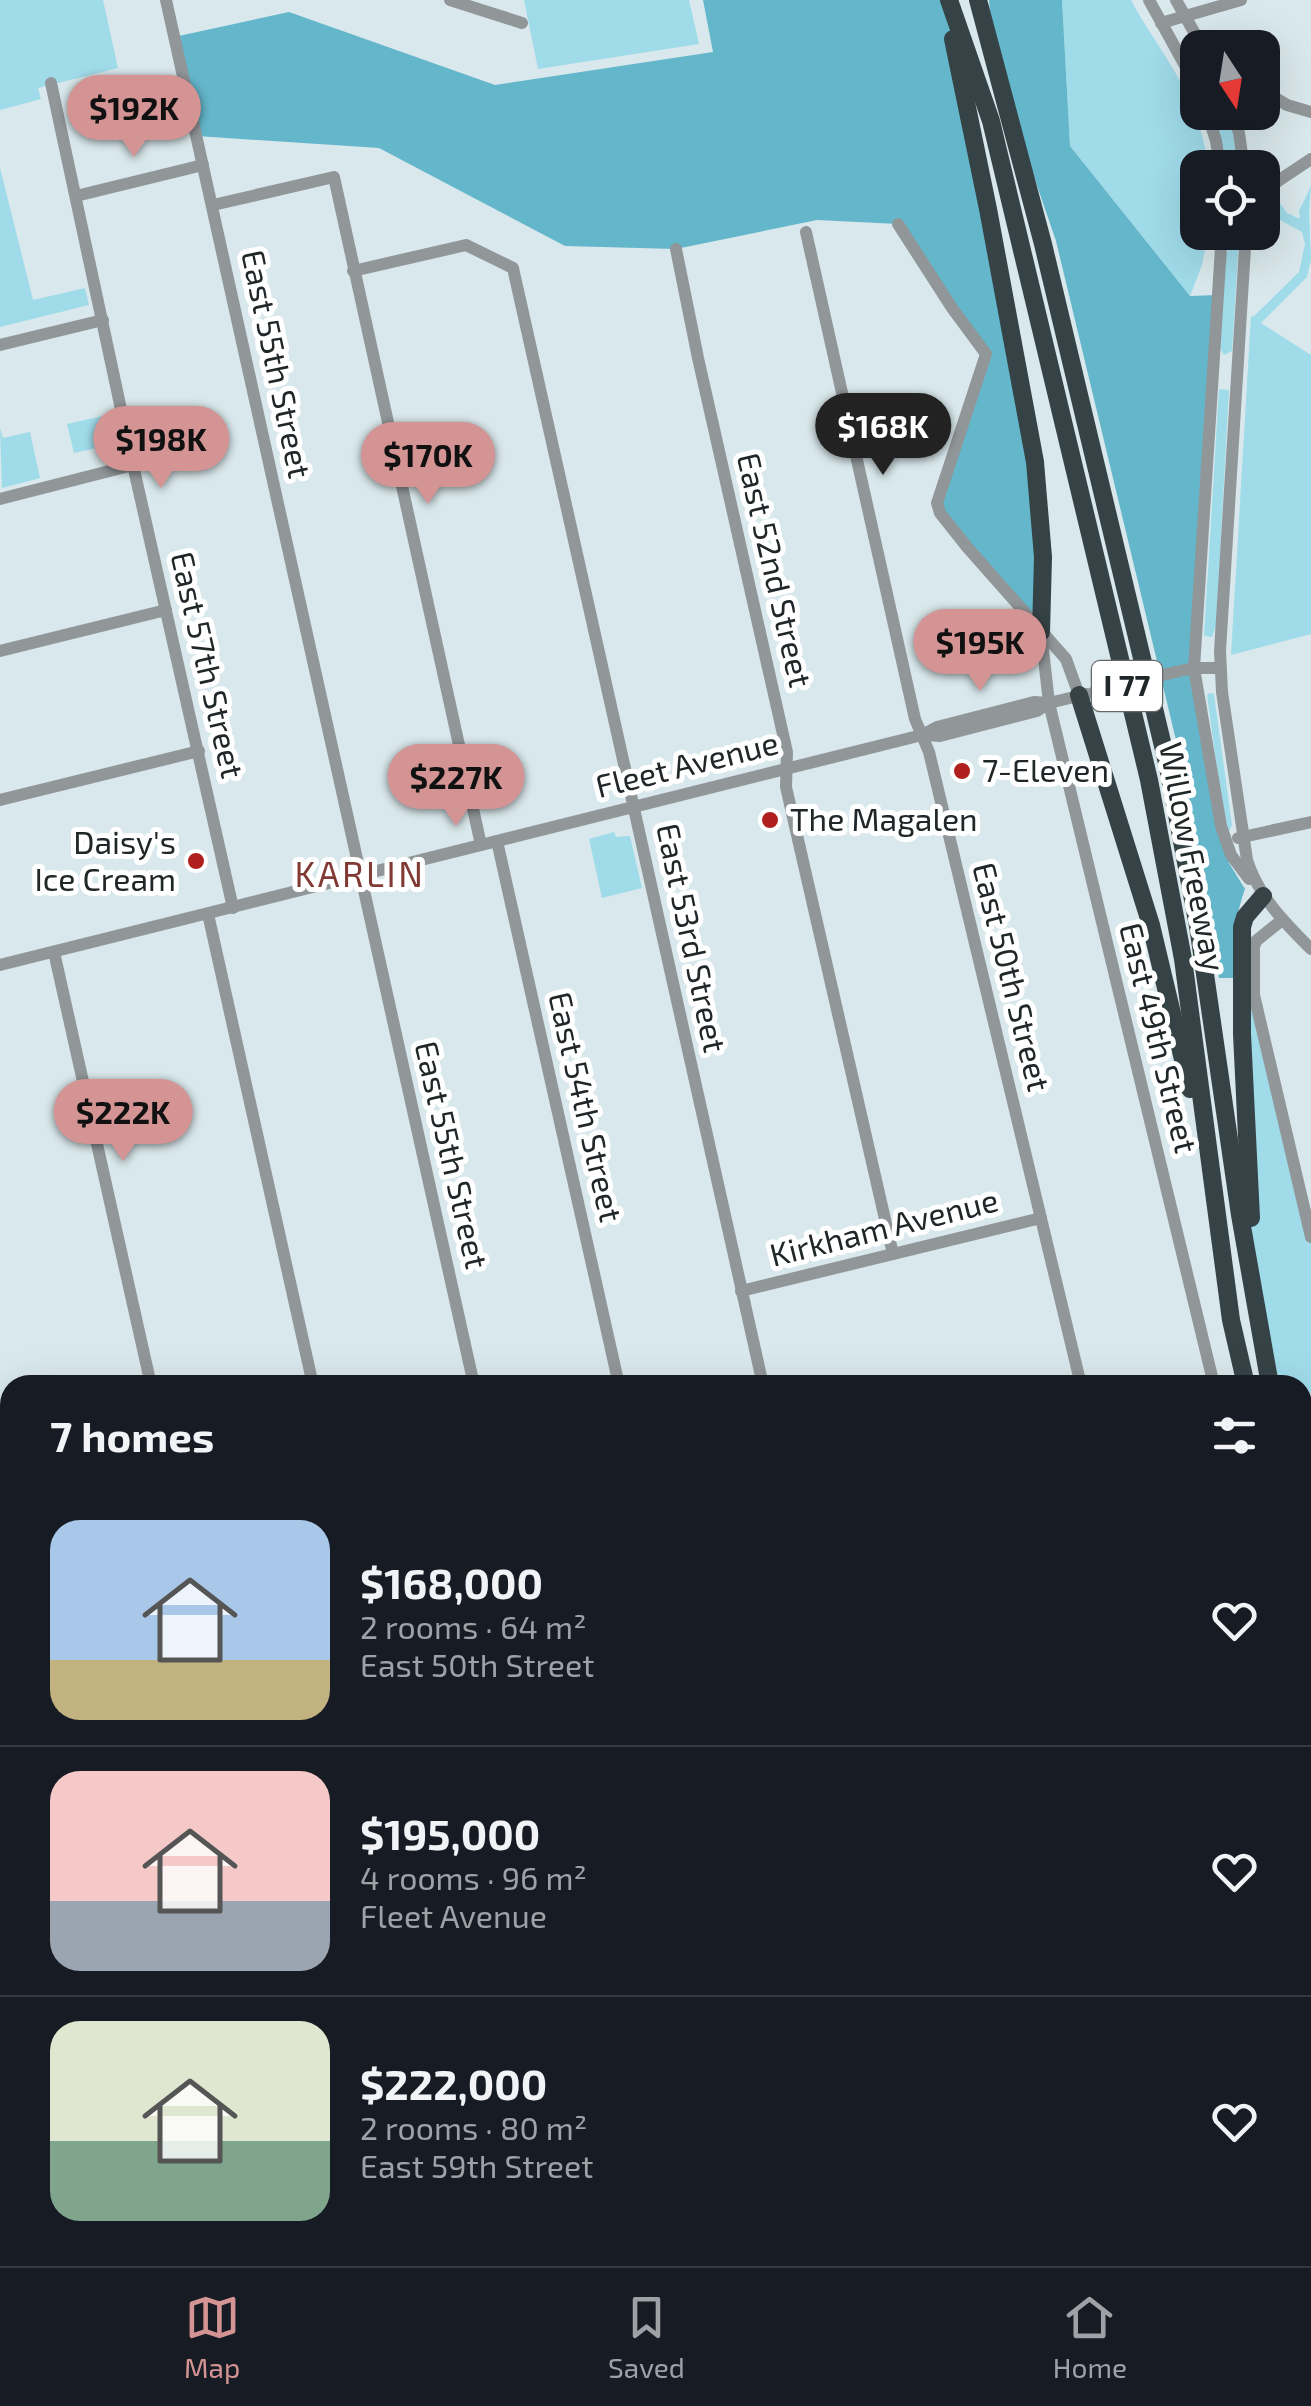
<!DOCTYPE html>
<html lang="en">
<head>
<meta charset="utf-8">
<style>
  body { margin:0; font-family:"Exo 2",sans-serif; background:#20242c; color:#f1f3f6; height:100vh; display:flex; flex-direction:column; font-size:38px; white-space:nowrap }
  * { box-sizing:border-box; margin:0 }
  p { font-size:32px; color:#9ea1a6 }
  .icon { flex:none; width:55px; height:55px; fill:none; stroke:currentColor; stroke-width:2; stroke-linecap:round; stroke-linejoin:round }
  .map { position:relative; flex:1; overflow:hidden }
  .sheet { position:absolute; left:0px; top:1375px; width:1312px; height:892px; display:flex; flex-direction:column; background:#171b24; border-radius:30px 30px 0 0; box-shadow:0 10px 40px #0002 }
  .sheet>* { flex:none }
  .needle { width:65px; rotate:168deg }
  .buttons { position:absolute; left:1180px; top:30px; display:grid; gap:20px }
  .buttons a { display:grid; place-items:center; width:100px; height:100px; border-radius:20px; background:#171b24; box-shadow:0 10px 40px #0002; font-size:50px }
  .price { position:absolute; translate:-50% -85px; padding:0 22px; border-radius:35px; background:#d49494; color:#111; font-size:32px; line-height:65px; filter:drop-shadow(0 2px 5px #0008) }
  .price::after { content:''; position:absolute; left:50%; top:60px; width:30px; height:22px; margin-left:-15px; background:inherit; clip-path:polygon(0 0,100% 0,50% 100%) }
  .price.active { background:#222; color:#fff }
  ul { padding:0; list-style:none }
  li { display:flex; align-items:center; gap:30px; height:250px; padding:0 50px }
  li+li { border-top:2px solid #363941 }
  li span { display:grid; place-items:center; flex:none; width:280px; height:200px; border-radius:30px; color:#555 }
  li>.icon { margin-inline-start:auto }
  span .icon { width:120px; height:120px; fill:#fffc; stroke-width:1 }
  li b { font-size:42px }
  h2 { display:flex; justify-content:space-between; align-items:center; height:120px; padding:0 50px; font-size:42px }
  .dock { display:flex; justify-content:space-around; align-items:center; height:140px; border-top:2px solid #363941; background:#171b24; font-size:28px; color:#9ea1a6 }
  .dock a { display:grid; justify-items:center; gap:5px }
  .dock .active { color:#d49494 }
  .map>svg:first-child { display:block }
  .green { fill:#a0dbea }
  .forest { fill:#64b6ca }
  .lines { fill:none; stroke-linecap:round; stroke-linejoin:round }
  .minor { stroke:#919799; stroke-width:12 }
  .major { stroke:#4e595c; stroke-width:15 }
  .highway { stroke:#364346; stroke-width:18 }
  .minor-bridge { stroke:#919799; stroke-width:12 }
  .poi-dot { fill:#b01f1d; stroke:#fff; stroke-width:4 }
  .labels { text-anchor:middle; stroke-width:10; stroke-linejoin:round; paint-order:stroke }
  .shield { fill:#fff; stroke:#646768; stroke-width:2.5 }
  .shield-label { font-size:30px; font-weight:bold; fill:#212628 }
  .street-label { font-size:32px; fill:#212628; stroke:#fff }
  .poi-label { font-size:32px; fill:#212628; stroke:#fff; text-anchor:start }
  .neighbourhood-label { font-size:35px; letter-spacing:2.5px; fill:#813a33; stroke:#fff }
</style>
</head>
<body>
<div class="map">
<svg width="1311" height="2266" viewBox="0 0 1311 2266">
  <rect width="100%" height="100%" fill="#d9e8ec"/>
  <g class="green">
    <path d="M 0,0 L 103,0 L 118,68 L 38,88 L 41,99 L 0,110 Z"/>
    <path d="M 524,0 L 689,0 L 699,44 L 538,69 Z"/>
    <path d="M 1062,0 L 1131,0 C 1146,29 1166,54 1181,83 C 1196,110 1204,138 1209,167 L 1198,168 L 1198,232 L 1208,233 L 1202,265 L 1190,296 L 1070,146 Z"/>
    <path d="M 1214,113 L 1227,113 L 1233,132 L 1239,167 L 1227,167 Z"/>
    <path d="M 0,168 L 33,300 L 85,288 L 89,305 L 0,327 Z"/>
    <path d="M 1311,186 L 1309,212 L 1311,259 L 1307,277 L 1261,323 L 1311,355 L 1311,634 L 1231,655 L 1251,316 L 1253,317 L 1299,272 L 1305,244 L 1302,232 L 1280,220 L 1273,209 L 1280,203 L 1287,213 L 1300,219 L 1299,211 Z"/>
    <path d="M 1236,237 L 1239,238 L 1232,351 L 1224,355 L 1220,348 L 1226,254 Z"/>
    <path d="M 1219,389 L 1229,390 L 1216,626 L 1212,637 L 1204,636 Z"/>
    <path d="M 112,414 L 119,443 L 74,453 L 67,424 Z"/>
    <path d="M 0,428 L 3,438 L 30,432 L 40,478 L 2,488 Z"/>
    <path d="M 1210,693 L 1214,694 L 1232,825 L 1230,830 L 1225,829 L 1207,695 Z"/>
    <path d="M 614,832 L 616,837 L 630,836 L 642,888 L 602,898 L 589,839 Z"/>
    <path d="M 1254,995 L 1311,1237 L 1311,1393 L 1303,1395 L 1302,1385 L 1270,1385 L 1254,1284 L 1242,1034 Z"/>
  </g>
  <g class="forest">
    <path d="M 703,0 L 943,0 L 958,64 L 1035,462 L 1041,632 L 940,513 L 986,354 L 898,224 L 817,220 L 676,249 L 565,246 L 379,148 L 197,136 L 174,37 L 289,12 L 495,85 L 713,52 Z"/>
    <path d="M 989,0 L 1062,0 L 1070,146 L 1190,296 L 1218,295 L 1195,650 L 1229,863 L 1245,889 C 1233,923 1234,942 1235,978 L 1219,978 L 1182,765 L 1056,241 L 994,60 Z"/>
  </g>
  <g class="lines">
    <g class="minor">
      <path d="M 166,0 L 474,1385"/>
      <path d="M 450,0 L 522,23"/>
      <path d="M 1149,0 L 1198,89"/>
      <path d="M 1176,0 L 1203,48"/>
      <path d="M 1161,23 L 1241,0"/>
      <path d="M 51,83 L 133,465 L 233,908"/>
      <path d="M 1262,90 L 1287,105 L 1311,112"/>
      <path d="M 1207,112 L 1216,141 L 1220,168"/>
      <path d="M 1233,112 L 1239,133 L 1244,168"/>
      <path d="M 1262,195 L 1278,181 L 1311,159"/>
      <path d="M 76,196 L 203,165"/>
      <path d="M 213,205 L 334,177 L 481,845"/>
      <path d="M 898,224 L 952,308 L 986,354 L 937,503 L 940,513 L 967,547 L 1066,659 L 1079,695"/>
      <path d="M 806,232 L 915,719 L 929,752 L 1081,1385"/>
      <path d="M 1222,232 L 1194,668 L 1221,826 L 1231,855 L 1249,879"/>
      <path d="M 1246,232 L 1220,651 L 1222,692 L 1247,860 C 1259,897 1284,922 1311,949"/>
      <path d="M 676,249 L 698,358 L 787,752 L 786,787 L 893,1254"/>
      <path d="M 353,271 L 466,245 L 513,268 L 763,1385"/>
      <path d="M 0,345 L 103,320"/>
      <path d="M 0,499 L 133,465"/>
      <path d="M 1041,632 L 1049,703 L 1214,1385"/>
      <path d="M 0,651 L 166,610"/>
      <path d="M 1175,672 L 1194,668 L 1220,668"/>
      <path d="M 924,735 L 940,736 L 1037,711 L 1049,703"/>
      <path d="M 0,800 L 199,751"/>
      <path d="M 1238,838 L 1311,822"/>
      <path d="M 497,841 L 619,1385"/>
      <path d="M 208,914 L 313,1385"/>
      <path d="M 1282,920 L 1256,941 L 1254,947 L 1254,995 L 1311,1237"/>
      <path d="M 54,952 L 151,1385"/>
      <path d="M 0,965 L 922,735 L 937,727 L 1034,702 L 1049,703 L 1087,694"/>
      <path d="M 741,1291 L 1041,1218"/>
      <path d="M 0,1432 L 10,1476"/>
      <path d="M 1302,1694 L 1311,1716"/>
      <path d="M 0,1720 L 10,1718"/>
      <path d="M 0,1878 L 10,1876"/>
      <path d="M 1305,2010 L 1311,2034"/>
      <path d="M 1302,2214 L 1311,2212"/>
      <path d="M 753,2258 L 756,2266"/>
      <path d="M 905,2258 L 907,2266"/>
      <path d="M 1050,2258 L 1052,2266"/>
      <path d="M 87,2266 L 92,2258"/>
      <path d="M 610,2266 L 616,2258"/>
      <path d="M 1091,2266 L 1126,2258"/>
    </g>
    <g class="major">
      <path d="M 0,2193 L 10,2200"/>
      <path d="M 0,2224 L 10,2219"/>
      <path d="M 100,2258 L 114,2266"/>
    </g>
    <g class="highway">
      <path d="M 949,0 L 991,121 L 1149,780 L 1183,959 L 1231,1320 L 1246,1385"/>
      <path d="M 978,0 L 1043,244 L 1168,767 L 1198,926 L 1240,1215 L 1270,1385"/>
      <path d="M 953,39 L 988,209 L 1035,462 L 1043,557 L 1041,632"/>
      <path d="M 1079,695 L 1151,925 L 1190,1089"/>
      <path d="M 1251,1218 L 1242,1034 L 1242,927 L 1245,917 L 1263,896"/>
      <path d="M 1302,1521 L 1311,1548"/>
      <path d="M 1302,1597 L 1311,1623"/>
    </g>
    <path class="minor-bridge" d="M 1094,692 L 1175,672"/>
  </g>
  <g class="poi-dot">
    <circle cx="962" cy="771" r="10"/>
    <circle cx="770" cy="820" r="10"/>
    <circle cx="196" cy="861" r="10"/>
  </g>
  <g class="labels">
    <rect class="shield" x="1092" y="661" width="70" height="50" rx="8"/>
    <g class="shield-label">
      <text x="1127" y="696">I 77</text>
    </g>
    <g class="street-label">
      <text transform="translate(276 364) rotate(78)" y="11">East 55th Street</text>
      <text transform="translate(774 570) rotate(77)" y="11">East 52nd Street</text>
      <text transform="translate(207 665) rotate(77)" y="11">East 57th Street</text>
      <text transform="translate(687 765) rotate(-14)" y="11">Fleet Avenue</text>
      <text transform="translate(1192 857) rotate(79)" y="11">Willow Freeway</text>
      <text transform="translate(691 938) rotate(78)" y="11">East 53rd Street</text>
      <text transform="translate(1011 977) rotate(76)" y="11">East 50th Street</text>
      <text transform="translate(1158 1038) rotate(76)" y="11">East 49th Street</text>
      <text transform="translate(585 1107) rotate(77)" y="11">East 54th Street</text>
      <text transform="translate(451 1155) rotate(77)" y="11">East 55th Street</text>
      <text transform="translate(884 1228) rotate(-14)" y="11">Kirkham Avenue</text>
    </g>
    <g class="poi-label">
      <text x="982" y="782">7-Eleven</text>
      <text x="790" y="831">The Magalen</text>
      <text x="176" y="854" text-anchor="end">Daisy's<tspan x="176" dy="37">Ice Cream</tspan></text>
    </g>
    <g class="neighbourhood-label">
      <text x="360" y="887">KARLIN</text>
    </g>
  </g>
</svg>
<div class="buttons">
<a><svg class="needle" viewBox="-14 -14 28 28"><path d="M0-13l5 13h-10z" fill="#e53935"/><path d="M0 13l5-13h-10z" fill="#9ea1a6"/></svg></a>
<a><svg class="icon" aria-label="locate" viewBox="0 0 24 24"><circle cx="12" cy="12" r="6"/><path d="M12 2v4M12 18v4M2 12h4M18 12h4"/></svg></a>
</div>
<b class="price" style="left:134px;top:160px">$192K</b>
<b class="price active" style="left:883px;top:478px">$168K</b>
<b class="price" style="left:161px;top:491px">$198K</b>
<b class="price" style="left:428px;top:507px">$170K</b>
<b class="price" style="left:980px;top:694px">$195K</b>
<b class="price" style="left:456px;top:829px">$227K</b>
<b class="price" style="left:123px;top:1164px">$222K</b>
<section class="sheet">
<h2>7 homes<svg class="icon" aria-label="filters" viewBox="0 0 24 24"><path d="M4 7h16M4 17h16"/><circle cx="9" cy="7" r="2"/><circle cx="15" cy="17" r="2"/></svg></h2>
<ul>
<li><span style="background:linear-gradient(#a9c7e8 70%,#c2b280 0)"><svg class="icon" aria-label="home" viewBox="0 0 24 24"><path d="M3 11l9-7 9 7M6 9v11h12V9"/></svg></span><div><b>$168,000</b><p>2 rooms · 64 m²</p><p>East 50th Street</p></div><svg class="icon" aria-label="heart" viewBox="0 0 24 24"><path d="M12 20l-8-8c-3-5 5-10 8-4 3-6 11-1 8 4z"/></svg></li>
<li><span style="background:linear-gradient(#f6c9c9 65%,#9aa5b1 0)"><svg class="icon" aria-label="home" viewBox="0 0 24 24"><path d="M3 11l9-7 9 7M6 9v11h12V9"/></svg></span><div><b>$195,000</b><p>4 rooms · 96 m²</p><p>Fleet Avenue</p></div><svg class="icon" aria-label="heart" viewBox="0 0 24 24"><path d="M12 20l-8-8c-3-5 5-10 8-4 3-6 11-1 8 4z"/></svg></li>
<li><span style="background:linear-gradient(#dfe7d0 60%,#7fa58c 0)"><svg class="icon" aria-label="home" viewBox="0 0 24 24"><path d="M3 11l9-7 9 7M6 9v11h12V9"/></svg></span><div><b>$222,000</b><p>2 rooms · 80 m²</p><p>East 59th Street</p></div><svg class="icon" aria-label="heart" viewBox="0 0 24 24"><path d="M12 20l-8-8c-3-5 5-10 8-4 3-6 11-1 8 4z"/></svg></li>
</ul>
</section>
</div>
<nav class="dock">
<a class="active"><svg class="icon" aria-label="map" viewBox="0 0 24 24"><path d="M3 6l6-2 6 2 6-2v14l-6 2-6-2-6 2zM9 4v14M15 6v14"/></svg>Map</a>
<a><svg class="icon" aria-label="saved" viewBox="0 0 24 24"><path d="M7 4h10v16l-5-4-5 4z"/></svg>Saved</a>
<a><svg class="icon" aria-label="home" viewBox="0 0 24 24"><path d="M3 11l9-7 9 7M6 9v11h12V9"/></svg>Home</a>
</nav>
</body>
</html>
